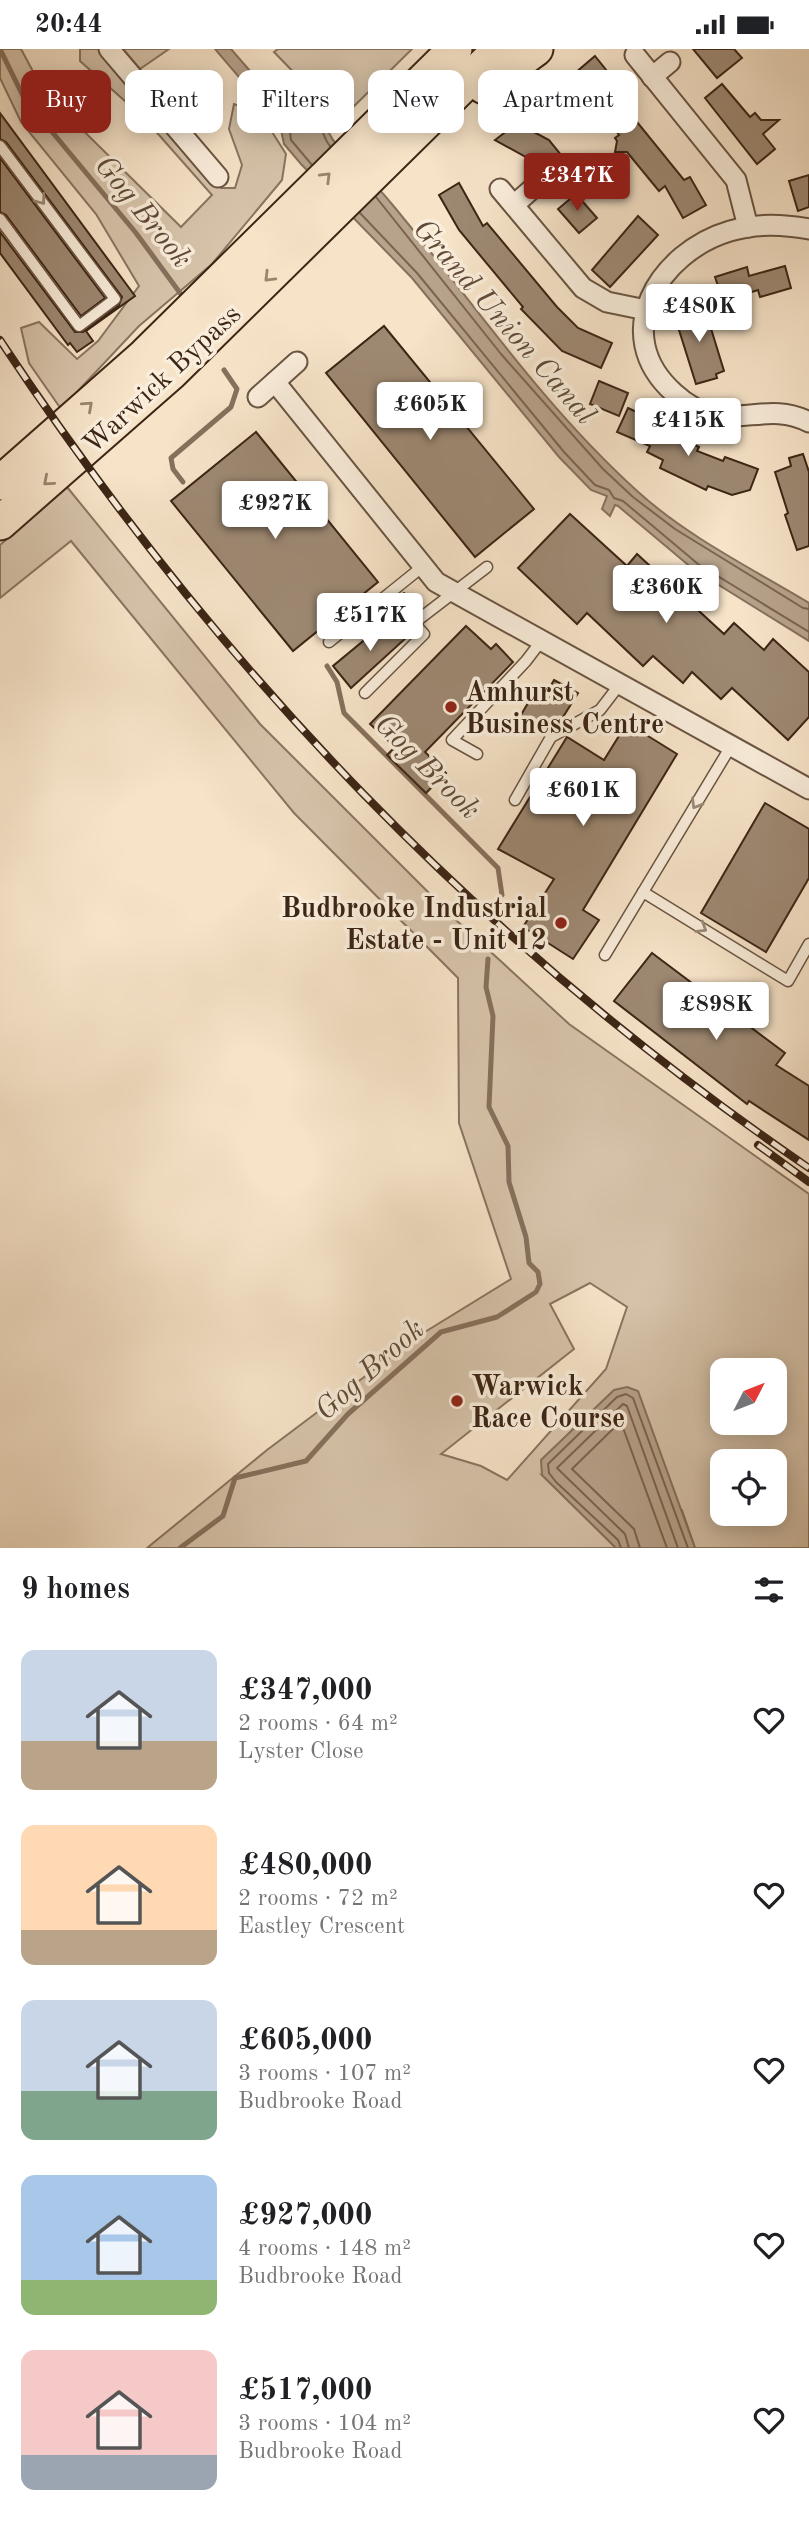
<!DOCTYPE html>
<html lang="en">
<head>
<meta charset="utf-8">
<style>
  body { margin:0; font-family:"Old Standard TT",serif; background:#f2f2f2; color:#202124; height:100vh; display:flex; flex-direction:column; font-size:26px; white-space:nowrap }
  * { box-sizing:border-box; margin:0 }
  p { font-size:23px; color:#757577 }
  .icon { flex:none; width:38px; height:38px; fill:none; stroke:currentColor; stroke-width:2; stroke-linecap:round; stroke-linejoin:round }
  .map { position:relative; height:1499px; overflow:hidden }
  .sheet { display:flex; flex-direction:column; background:#fff; flex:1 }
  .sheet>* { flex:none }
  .guide { position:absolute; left:21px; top:21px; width:768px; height:63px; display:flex; gap:14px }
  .needle { width:46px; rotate:48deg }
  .buttons { position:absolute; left:710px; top:1309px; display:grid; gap:14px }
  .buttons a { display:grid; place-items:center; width:77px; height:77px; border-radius:14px; background:#fff; box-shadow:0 4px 18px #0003; font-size:35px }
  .price { position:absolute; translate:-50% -60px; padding:0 16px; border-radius:7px; background:#fff; color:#222; font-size:23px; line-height:46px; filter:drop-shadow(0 2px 4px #0008) }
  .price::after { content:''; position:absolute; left:50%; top:42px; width:21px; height:16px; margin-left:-10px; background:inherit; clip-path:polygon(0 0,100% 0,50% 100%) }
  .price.selected { background:#8f2418; color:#fff }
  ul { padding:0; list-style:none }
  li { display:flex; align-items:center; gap:21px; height:175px; padding:0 21px }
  li span { display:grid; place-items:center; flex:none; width:196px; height:140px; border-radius:14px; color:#555 }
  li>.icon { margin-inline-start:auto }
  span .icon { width:84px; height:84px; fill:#fffc; stroke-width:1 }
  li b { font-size:30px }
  h2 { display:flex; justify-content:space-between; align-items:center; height:84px; padding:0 21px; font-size:30px }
  .pill { padding:0 24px; border-radius:14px; background:#fff; box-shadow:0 4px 18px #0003; font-size:24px; line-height:63px }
  .pill.selected { background:#8f2418; color:#fff }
  .status { display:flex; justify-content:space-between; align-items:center; height:49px; padding:0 35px; background:#fff; direction:ltr }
  .status svg { height:19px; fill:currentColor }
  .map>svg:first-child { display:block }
  .green { fill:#d6c3aa; stroke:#897460; stroke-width:2; fill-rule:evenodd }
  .water { fill:#b7a28b; stroke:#86705c; stroke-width:2 }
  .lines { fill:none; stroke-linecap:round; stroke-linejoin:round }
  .shore { stroke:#7a6450; stroke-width:2 }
  .stream { stroke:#86705c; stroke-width:5 }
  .building { fill:#9d8872; stroke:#3c2515; stroke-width:2 }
  .service-casing { stroke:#6a5442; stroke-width:13 }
  .minor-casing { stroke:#6a5442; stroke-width:23 }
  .trunk-casing { stroke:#3c2515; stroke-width:37 }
  .service { stroke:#f9eddb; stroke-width:10 }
  .minor { stroke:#f9eddb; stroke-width:19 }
  .trunk { stroke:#f6e3c8; stroke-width:33 }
  .rail-casing { stroke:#3c2515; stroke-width:8 }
  .rail { stroke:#f9eddb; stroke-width:5; stroke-dasharray:16; stroke-linecap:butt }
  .oneway { stroke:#99846e }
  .oneway2 { stroke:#9a8978 }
  .poi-dot { fill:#8f2418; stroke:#f9eddb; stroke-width:2.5 }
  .labels { text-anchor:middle; stroke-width:7; stroke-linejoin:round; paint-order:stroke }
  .street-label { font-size:28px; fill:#3c2515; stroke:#f9eddb }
  .poi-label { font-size:28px; font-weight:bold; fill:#3c2515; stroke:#f9eddb; text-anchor:start }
  .water-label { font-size:30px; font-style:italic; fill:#614a38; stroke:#f9eddb }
</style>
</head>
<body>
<div class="status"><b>20:44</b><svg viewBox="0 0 49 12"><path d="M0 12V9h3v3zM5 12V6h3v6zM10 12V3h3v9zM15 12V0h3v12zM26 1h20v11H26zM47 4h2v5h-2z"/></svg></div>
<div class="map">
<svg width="809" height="1499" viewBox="0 0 809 1499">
  <rect width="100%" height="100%" fill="#f6e3c8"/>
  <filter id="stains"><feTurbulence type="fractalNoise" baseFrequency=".00286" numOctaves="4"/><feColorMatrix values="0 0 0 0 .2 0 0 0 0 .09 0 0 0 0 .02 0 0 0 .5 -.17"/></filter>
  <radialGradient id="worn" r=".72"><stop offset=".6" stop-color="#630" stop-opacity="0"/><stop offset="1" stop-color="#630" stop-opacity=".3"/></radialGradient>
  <g class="green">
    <path d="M 0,0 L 21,0 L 44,43 L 181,178 L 212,146 L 144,69 L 80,12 L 80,0 L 105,0 L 221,139 L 235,139 L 242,116 L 229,80 L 234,55 L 260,64 L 286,105 L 282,131 L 212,215 L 139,277 L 61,360 L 29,314 L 21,279 L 39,273 L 77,310 L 98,292 L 139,237 L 96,165 L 21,73 L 0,29 Z"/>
    <path d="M 123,0 L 169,0 L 140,20 Z"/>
    <path d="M 278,0 L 412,0 L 340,71 L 274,3 Z"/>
    <path d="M 67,438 L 260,675 L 456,871 L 569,975 L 809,1145 L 809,1499 L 695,1499 L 682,1461 L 542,1426 L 616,1499 L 147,1499 L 267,1401 L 420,1286 L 511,1230 L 459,1074 L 458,929 L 294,764 L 71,492 L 0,549 L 0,496 ZM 590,1234 L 627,1258 L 606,1320 L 507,1431 L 481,1417 L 441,1405 L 574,1300 L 550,1255 ZM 723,1321 L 775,1321 L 775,1374 L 723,1374 ZM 723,1412 L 775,1412 L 775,1465 L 723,1465 Z"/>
  </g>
  <g class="water">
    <path d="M 215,0 L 231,0 L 289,67 L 299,70 L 303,68 L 274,33 L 281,28 L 327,70 L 329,84 L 333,91 C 352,112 373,132 391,154 C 471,250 542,356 636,441 C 686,487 751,519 809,554 L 809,592 L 693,520 L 618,457 L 615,456 L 610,467 L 602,460 L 607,447 L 591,441 L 559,408 L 412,229 L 301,115 L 284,95 L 280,76 Z"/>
    <path d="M 627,1338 L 638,1342 L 695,1499 L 616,1499 L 542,1426 L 541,1411 L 614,1341 Z"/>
  </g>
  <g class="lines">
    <g class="shore">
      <path d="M 312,116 L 291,91 L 289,76 L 302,76 L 314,67 C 323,76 322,88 330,97"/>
      <path d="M 376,148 L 501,305 L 603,420 L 633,448 L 675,480 L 803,559 L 809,560"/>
      <path d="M 360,164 L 417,224 L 564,403 L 595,436 L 609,441 L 614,449 L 623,452 L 698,515 L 809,583"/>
      <path d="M 621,1499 L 618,1491 L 556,1433 L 549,1424 L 548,1415 L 617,1348 L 626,1345 L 633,1349 L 688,1499"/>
      <path d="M 629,1499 L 625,1485 L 557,1419 L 623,1355 L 627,1357 L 678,1499"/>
      <path d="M 640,1499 L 634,1480 L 572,1420 L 619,1374 L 622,1376 L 667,1499"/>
    </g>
    <g class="stream">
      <path d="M 0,0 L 24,49 L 136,184 L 183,248"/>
      <path d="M 183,433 L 173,420 L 171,409 L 231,358 L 237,340 L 224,321"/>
      <path d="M 327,617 L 337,633 L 344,664 L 498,819 L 502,846"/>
      <path d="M 180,1499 L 223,1467 L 235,1429 L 306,1412 L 348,1365 L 441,1283 L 497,1268 L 536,1243 L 540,1235 L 538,1223 L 529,1214 L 526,1188 L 509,1133 L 508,1097 L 489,1058 L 493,967 L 486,938 L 488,910"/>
    </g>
  </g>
  <g class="building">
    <path d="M 693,0 L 734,0 L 742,9 L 717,29 Z"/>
    <path d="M 595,7 L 607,22 L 603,25 L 614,39 L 611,41 L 684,131 L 690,128 L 706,156 L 683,169 L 665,137 L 659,142 L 627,103 L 615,103 L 617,92 L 615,89 L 619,86 L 574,25 Z"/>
    <path d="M 722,35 L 750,68 L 755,64 L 761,71 L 779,71 L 763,85 L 775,100 L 757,115 L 705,49 Z"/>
    <path d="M 0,64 L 135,247 L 86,282 L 93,292 L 77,303 L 70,294 L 68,296 L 0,204 L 0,183 L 75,283 L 83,283 L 119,256 L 122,248 L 6,93 L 0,90 Z"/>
    <path d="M 517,74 L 549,91 L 583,133 L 566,147 L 540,116 L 495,91 Z"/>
    <path d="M 0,109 L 105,249 L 81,267 L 6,166 L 0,163 Z"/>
    <path d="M 809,126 L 809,158 L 798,162 L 789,132 Z"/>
    <path d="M 459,134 L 483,177 L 487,174 L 557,258 L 578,279 L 612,294 L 601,319 L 562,302 L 521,260 L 523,258 L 459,181 L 439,146 Z"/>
    <path d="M 576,145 L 597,169 L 579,184 L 558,160 Z"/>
    <path d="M 638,167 L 658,186 L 610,238 L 592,221 Z"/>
    <path d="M 785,217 L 791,239 L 760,248 L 758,241 L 723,252 L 715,228 L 747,218 L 749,227 Z"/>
    <path d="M 696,256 L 697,263 L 705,260 L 724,322 L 716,325 L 717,329 L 696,335 L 673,262 Z"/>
    <path d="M 384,277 L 534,460 L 475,508 L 326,324 Z"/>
    <path d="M 599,332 L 628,344 L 619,367 L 590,355 Z"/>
    <path d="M 628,359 L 656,372 L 654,377 L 699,398 L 697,402 L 723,412 L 725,408 L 758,420 L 750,441 L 732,446 L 708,437 L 706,441 L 660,419 L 663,411 L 647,403 L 650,397 L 617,383 Z"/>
    <path d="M 256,383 L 378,533 L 293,602 L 171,452 Z"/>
    <path d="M 803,405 L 809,423 L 809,497 L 797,501 L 785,466 L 788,464 L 775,423 L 791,417 L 789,409 Z"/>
    <path d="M 570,465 L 627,517 L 637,505 L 724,585 L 734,574 L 764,601 L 773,590 L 809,623 L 809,668 L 788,691 L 732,639 L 721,650 L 692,623 L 683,634 L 653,607 L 643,617 L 587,564 L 577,575 L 518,519 Z"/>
    <path d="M 404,544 L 414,555 L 394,572 L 384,560 Z"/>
    <path d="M 391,569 L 407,588 L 351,639 L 333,617 Z"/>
    <path d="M 466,577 L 491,600 L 496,595 L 513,613 L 425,703 L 446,724 L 426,744 L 387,706 L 395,698 L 370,675 Z"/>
    <path d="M 554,631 L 578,644 L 558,676 L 543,686 L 518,671 L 531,649 L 540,655 Z"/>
    <path d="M 627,674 L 677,705 L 583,861 L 599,871 L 573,910 L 523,878 L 554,830 L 498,800 L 567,688 L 604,711 Z"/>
    <path d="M 765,754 L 809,780 L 809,829 L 766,903 L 701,864 Z"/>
    <path d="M 652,904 L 785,1004 L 776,1016 L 809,1037 L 809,1091 L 749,1052 L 747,1055 L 614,952 Z"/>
  </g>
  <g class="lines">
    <g class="service-casing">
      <g id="service">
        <path d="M 149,47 L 168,34"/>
        <path d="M 0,97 L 115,250 L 79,277 L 0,170"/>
        <path d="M 329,593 L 422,518"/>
        <path d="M 365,644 L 424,585 L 414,574 L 487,518"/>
        <path d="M 477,705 L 452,691 L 526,612 L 542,591"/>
        <path d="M 515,751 L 551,688 L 600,661 L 620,635"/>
        <path d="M 643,843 L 788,932 L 809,895"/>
        <path d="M 605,906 L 731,697"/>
      </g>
    </g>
    <g class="minor-casing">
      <g id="minor">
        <path d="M 109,0 L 218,128"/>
        <path d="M 635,6 L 736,131 L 748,178"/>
        <path d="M 652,28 L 670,13"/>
        <path d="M 500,140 L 583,239 L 607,253 L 646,261"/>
        <path d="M 514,156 L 532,140"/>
        <path d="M 809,180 C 782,175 756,174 730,182 C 659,203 608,285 674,344 C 725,391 760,348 809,373"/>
        <path d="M 275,333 L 436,533 L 809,740"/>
        <path d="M 258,348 L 297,313"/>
      </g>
    </g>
    <g class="trunk-casing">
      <g id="trunk">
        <path d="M 484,38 L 536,0"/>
        <path d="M 0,434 L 145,306 L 455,0"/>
        <path d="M 0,474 L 172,323 L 500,0"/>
      </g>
    </g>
    <use href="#service" class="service"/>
    <use href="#minor" class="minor"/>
    <use href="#trunk" class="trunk"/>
    <g class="rail-casing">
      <g id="rail">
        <path d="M 0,291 C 219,622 481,895 809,1119"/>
        <path d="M 758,1096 L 809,1133"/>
      </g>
    </g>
    <use href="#rail" class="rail"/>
  </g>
  <defs><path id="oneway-chevron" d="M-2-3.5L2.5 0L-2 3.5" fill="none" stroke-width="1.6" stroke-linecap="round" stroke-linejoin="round" transform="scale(1.75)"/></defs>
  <g class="oneway">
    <use href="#oneway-chevron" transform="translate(326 128) rotate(-45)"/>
    <use href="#oneway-chevron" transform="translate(269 228) rotate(135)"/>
    <use href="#oneway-chevron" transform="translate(88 357) rotate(-42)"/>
    <use href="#oneway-chevron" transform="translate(48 432) rotate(139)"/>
  </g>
  <g class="oneway2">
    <use href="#oneway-chevron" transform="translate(41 151) rotate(53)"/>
    <use href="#oneway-chevron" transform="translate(696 755) rotate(121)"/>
    <use href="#oneway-chevron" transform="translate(702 879) rotate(32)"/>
  </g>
  <g class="poi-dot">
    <circle cx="451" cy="658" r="7"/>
    <circle cx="561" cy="874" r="7"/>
    <circle cx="457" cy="1352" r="7"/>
  </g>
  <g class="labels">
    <g class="street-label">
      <text transform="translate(161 329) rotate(-43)" y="10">Warwick Bypass</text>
    </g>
    <g class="poi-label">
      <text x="465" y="652">Amhurst<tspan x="465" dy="32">Business Centre</tspan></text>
      <text x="547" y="868" text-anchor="end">Budbrooke Industrial<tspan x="547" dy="32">Estate - Unit 12</tspan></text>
      <text x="471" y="1346">Warwick<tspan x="471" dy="32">Race Course</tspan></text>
    </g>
    <g class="water-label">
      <text transform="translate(144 162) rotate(51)" y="10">Gog Brook</text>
      <text transform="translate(505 272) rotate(49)" y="10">Grand Union Canal</text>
      <text transform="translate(428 717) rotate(45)" y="10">Gog Brook</text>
      <text transform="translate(369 1320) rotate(-42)" y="10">Gog Brook</text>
    </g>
  </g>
  <rect width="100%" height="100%" filter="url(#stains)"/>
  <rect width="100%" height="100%" fill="url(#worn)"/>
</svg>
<div class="buttons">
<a><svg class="needle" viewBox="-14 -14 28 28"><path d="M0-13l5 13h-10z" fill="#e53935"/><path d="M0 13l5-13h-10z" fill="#757577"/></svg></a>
<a><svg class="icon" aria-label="locate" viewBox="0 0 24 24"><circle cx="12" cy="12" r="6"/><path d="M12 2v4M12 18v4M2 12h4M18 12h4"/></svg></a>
</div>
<b class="price selected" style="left:577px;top:164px">£347K</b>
<b class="price" style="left:699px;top:295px">£480K</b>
<b class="price" style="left:430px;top:393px">£605K</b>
<b class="price" style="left:688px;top:409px">£415K</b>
<b class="price" style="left:275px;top:492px">£927K</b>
<b class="price" style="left:666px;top:576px">£360K</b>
<b class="price" style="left:370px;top:604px">£517K</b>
<b class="price" style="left:583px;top:779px">£601K</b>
<b class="price" style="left:716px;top:993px">£898K</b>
<div class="guide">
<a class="pill selected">Buy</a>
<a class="pill">Rent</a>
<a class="pill">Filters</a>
<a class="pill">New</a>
<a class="pill">Apartment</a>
</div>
</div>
<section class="sheet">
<h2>9 homes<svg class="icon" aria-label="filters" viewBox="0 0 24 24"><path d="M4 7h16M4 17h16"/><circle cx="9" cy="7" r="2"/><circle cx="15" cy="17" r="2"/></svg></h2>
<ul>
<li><span style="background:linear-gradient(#c9d6e8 65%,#b9a48a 0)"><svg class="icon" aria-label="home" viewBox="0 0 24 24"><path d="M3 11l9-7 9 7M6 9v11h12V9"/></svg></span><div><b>£347,000</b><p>2 rooms · 64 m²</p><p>Lyster Close</p></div><svg class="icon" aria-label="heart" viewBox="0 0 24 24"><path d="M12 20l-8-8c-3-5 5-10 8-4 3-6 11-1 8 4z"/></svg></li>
<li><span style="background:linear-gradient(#ffd9b3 75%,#b9a48a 0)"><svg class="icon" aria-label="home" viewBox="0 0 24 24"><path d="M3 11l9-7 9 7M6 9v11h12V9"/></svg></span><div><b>£480,000</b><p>2 rooms · 72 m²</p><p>Eastley Crescent</p></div><svg class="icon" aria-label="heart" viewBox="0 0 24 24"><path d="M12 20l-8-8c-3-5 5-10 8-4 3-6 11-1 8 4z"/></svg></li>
<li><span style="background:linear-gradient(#c9d6e8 65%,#7fa58c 0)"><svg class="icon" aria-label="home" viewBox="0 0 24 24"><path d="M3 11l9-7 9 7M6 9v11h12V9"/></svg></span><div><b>£605,000</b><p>3 rooms · 107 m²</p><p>Budbrooke Road</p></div><svg class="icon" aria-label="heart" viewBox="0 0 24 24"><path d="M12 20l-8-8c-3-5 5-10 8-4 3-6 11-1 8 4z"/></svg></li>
<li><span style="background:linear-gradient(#a9c7e8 75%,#8fb573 0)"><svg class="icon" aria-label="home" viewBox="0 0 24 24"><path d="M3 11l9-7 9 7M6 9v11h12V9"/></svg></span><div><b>£927,000</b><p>4 rooms · 148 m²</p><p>Budbrooke Road</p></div><svg class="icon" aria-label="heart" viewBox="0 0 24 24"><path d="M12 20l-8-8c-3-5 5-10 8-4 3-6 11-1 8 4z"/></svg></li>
<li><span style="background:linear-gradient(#f6c9c9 75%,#9aa5b1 0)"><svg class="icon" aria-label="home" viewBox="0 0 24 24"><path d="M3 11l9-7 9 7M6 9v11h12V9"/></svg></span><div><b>£517,000</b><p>3 rooms · 104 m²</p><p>Budbrooke Road</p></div><svg class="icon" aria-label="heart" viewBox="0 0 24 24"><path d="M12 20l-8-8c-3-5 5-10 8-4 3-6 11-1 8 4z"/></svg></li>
</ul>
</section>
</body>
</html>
